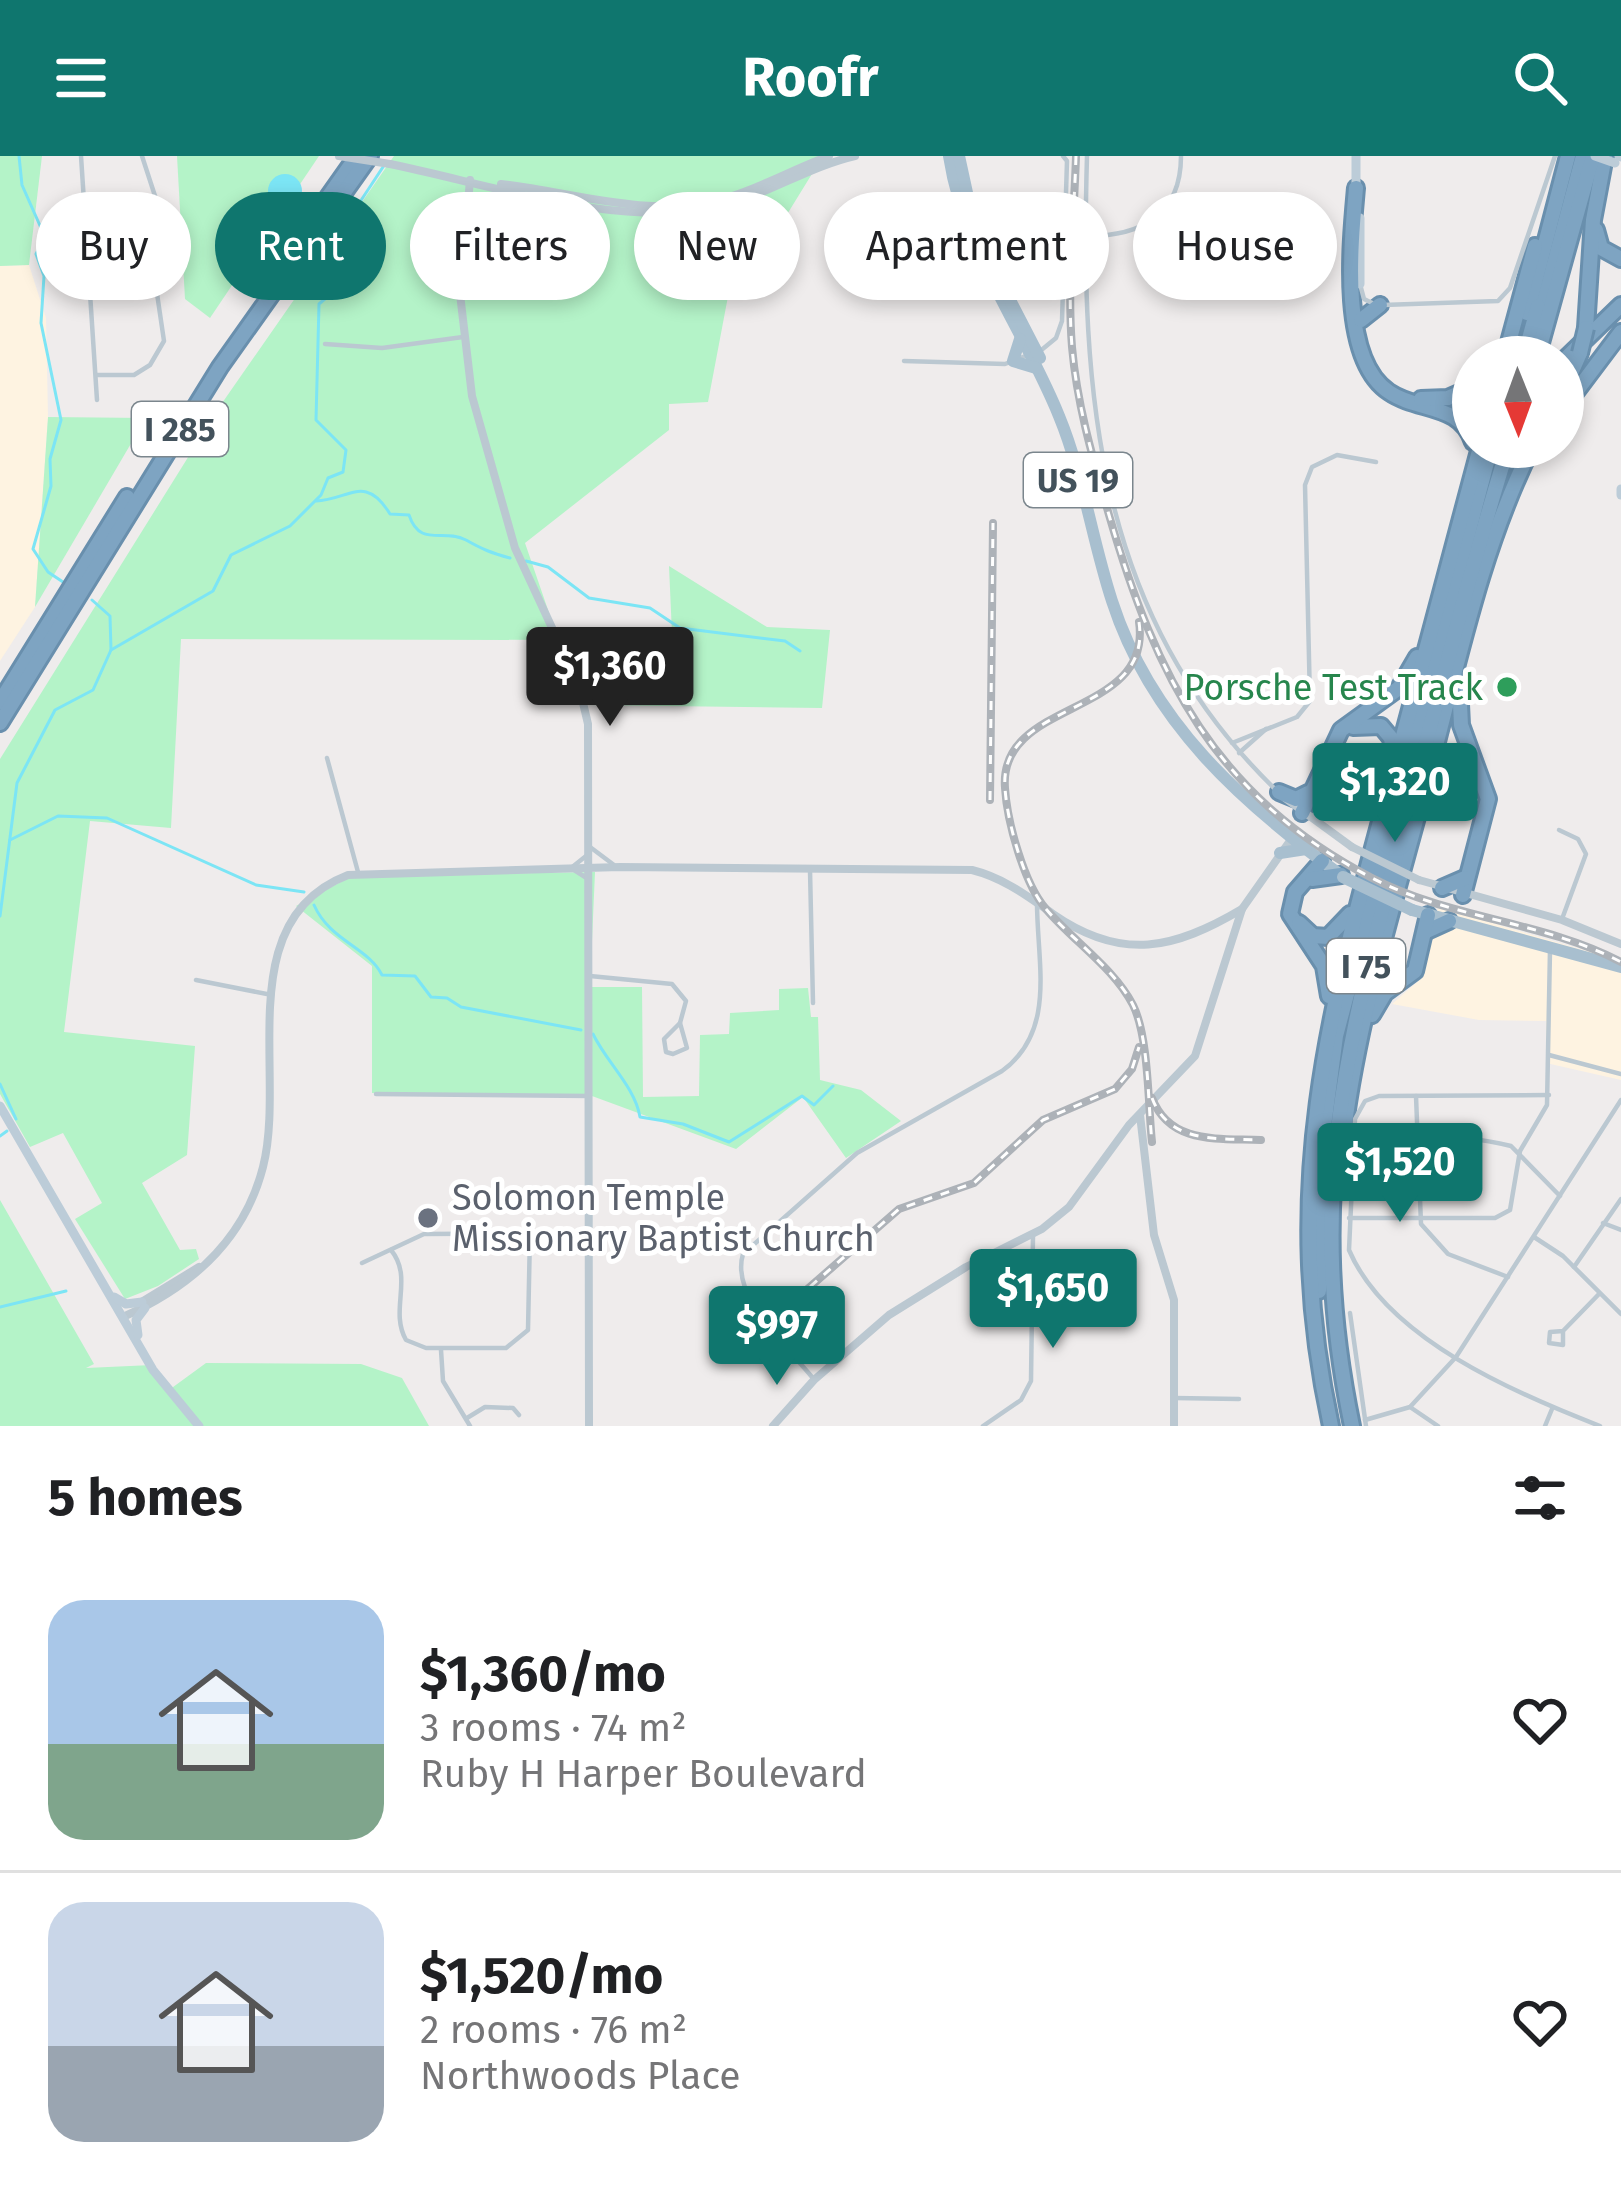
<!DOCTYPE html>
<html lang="en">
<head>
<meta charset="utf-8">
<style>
  body { margin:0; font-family:"Fira Sans",sans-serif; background:#f6f6f6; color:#202124; height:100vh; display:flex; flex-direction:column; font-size:45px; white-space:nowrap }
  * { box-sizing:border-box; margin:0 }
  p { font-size:39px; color:#757577 }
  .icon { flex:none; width:66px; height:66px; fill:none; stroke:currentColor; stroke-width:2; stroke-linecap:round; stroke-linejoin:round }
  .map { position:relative; height:1270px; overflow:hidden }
  .drawer { display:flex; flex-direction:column; background:#fff; flex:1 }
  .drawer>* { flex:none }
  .hud { position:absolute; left:36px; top:36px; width:1551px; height:108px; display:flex; gap:24px }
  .needle { width:78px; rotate:179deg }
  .controls { position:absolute; left:1452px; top:180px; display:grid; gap:24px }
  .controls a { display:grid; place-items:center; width:132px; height:132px; border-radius:50%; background:#fff; box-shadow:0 6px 18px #0003; font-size:60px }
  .price { position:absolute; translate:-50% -102px; padding:0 27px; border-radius:12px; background:#0f766e; color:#fff; font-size:39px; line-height:78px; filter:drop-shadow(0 3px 6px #0008) }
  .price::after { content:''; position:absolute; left:50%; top:72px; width:36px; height:27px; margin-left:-18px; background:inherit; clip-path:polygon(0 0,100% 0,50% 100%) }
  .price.active { background:#222; color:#fff }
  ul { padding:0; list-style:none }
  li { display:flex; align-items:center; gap:36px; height:300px; padding:0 48px }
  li+li { border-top:3px solid #e0e0e0 }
  li span { display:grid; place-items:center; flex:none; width:336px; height:240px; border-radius:36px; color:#555 }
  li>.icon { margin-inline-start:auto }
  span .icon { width:144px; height:144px; fill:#fffc; stroke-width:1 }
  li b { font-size:51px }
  h2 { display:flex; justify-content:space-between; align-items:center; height:144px; padding:0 48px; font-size:51px }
  .chip { padding:0 42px; border-radius:54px; background:#fff; box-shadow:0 6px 18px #0003; font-size:42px; line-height:108px }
  .chip.active { background:#0f766e; color:#fff }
  header { display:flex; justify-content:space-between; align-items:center; height:156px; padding:0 48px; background:#0f766e; color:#fff; font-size:54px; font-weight:700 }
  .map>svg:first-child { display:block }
  .commercial { fill:#fef3e1 }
  .green { fill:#b4f3c8 }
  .water { fill:#7ce5f5 }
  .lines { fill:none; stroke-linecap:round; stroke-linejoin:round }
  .stream { stroke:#7ce5f5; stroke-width:3 }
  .motorway-casing { stroke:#698fad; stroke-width:20 }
  .minor { stroke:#bbc8d1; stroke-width:4.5 }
  .tertiary { stroke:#bbc8d1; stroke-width:8 }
  .secondary { stroke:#bcccd8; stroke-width:9 }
  .primary { stroke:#a8bfcf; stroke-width:12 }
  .motorway { stroke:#7ea4c2; stroke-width:14 }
  .rail-casing { stroke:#adb2b8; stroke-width:8 }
  .rail { stroke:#fff; stroke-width:3; stroke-dasharray:9; stroke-linecap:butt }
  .motorway-bridge-casing { stroke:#698fad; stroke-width:20; stroke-linecap:butt }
  .tertiary-bridge { stroke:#bbc8d1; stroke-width:8 }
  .secondary-bridge { stroke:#bcccd8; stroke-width:9 }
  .primary-bridge { stroke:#a8bfcf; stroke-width:12 }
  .motorway-bridge { stroke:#7ea4c2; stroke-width:14 }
  .leisure-dot { fill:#2e9e5b; stroke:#fff; stroke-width:4.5 }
  .worship-dot { fill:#6b7280; stroke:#fff; stroke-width:4.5 }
  .labels { text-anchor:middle; stroke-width:10; stroke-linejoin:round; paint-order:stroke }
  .shield { fill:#fff; stroke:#7b868d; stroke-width:3 }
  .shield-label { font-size:33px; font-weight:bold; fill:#43525c }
  .leisure-label { font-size:36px; fill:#27864d; stroke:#fff; text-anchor:end }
  .worship-label { font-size:36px; fill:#5b616d; stroke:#fff; text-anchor:start }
</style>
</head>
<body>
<header><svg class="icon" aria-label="menu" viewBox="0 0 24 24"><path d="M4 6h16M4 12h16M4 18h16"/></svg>Roofr<svg class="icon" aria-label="search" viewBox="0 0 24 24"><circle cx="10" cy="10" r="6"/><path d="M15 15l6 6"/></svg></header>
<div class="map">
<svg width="1621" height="1270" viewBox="0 0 1621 1270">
  <rect width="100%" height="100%" fill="#efecec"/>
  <g class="commercial">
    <path d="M 29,109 L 46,162 L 48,261 L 35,451 L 0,505 L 0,110 Z"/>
    <path d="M 1438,751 L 1621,805 L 1621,924 L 1546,907 L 1546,865 L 1479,864 L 1392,848 L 1423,821 Z"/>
  </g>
  <g class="green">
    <path d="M 0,0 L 42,0 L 29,109 L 0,110 Z"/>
    <path d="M 177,0 L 319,0 L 210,162 L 185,143 Z"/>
    <path d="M 394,0 L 823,0 L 762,99 L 733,114 L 708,246 L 669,248 L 669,274 L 525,387 L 558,483 L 672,478 L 669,410 L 767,471 L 830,474 L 822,552 L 585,549 L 557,484 L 181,483 L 171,672 L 90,665 L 64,876 L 195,890 L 187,999 L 142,1027 L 180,1094 L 196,1093 L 199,1103 L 158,1130 L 125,1143 L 75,1063 L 102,1047 L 63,977 L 30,991 L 0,938 L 0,603 L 220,250 Z"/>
    <path d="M 48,261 L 146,262 L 35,451 Z"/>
    <path d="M 595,716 L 590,831 L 642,831 L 643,941 L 699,940 L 700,879 L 729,878 L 730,857 L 779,854 L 779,833 L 808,832 L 811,861 L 818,861 L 820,924 L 861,934 L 901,965 L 846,1002 L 803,941 L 736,993 L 592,940 L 372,937 L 372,810 L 296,750 L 352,720 Z"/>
    <path d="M 0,1044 L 94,1208 L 86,1212 L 152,1209 L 169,1234 L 206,1207 L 361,1208 L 402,1222 L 429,1270 L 0,1270 Z"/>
  </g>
  <circle class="water" cx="285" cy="35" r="17"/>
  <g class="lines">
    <g class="stream">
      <path d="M 19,0 L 22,29 L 45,81 L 36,98 L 44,120 L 41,167 L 61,264 L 50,303 L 51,330 L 33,393 L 48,416 L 66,428"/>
      <path d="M 316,345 C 349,344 365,317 390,358 L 409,359 C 420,392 443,372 466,384 C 482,393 491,397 510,402"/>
      <path d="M 526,405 L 548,411 L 589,442 L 650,452 L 680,472 L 785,485 L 800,495"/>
      <path d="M 111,494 L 213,435 L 231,399 L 290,370 L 321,339 L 328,322 L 343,316 L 346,294 L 316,264 L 319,148 L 326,142 L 325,99 L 383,11"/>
      <path d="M 10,684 L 58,660 L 107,662 L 256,729 L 304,736"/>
      <path d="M 314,749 C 330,785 368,791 382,819 L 415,820 L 431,841 L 447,842 L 461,851 L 581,874"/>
      <path d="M 0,760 L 17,627 L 55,554 L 93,534 L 111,494 L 110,460 L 92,444"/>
      <path d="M 593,878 C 607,907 635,931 640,961 L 683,968 L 729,986 L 802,940 L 814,949 L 833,930"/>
      <path d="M 0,928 L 16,963"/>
      <path d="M 0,980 L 7,975"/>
      <path d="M 0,1151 L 66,1135"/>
    </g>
    <g class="motorway-casing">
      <g id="motorway">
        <path d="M 1356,32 C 1351,87 1339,203 1389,236 C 1418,256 1460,247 1473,286"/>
        <path d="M 1596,74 L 1601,92 L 1621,103"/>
        <path d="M 285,102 L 357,0"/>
        <path d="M 1541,156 L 1583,0"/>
        <path d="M 1527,157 L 1568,0"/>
        <path d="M 1361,164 L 1380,149"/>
        <path d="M 1586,172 L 1593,64 L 1605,0"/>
        <path d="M 1505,201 L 1535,90"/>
        <path d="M 1524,201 L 1538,150"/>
        <path d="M 1537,201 L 1593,0"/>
        <path d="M 1563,205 L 1621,149"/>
        <path d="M 1563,236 L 1580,197"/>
        <path d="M 1421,243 L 1448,242 L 1473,231"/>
        <path d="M 1563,253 L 1621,176"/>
        <path d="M 1459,528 L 1461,569 L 1488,643 L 1463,739"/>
        <path d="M 0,546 L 127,341"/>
        <path d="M 0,567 L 220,211 L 370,0"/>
        <path d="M 1353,571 L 1381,570 L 1391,582 L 1393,598"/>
        <path d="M 1279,636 L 1296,643 L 1308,637"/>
        <path d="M 1430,638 C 1439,613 1463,606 1480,628"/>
        <path d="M 1302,657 L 1341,574 L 1399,532 L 1417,501"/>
        <path d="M 1322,705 L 1295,736 L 1290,758 L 1324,810 L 1329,840"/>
        <path d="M 1312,723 L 1341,719"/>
        <path d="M 1442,732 L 1465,722"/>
        <path d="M 1299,767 L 1313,780 L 1328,781 L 1350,758"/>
        <path d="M 1427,775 L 1449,765"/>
        <path d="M 1372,859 L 1385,837 L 1415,815 L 1428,759"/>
        <path d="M 1342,991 C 1356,866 1395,745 1427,624 C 1457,512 1480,395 1532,291"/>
        <path d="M 1319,1135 L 1319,1008 L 1336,880 L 1491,291"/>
        <path d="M 1331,1270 C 1279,1032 1329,853 1391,625 C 1421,514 1450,402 1480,291"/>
        <path d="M 1352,1270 C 1303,1034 1350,877 1409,651 C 1441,531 1471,410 1508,291"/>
      </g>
    </g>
    <g class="minor">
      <path d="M 81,0 L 97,244"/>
      <path d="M 1087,0 C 1080,237 1096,459 1275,633"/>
      <path d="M 955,47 L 967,85 L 960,97"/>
      <path d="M 1084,80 C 1140,81 1181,60 1181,0"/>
      <path d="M 1006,88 L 1066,80"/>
      <path d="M 898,99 L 910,94 L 974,98"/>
      <path d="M 1360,128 L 1364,143 L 1372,147"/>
      <path d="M 1383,149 L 1498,145 L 1510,132 L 1555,0"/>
      <path d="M 325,188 L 382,192 L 463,181"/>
      <path d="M 1039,196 L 1056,182 L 1062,165 L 1067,5 L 1063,0"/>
      <path d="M 904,205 L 1005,208 L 1028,199"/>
      <path d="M 97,219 L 134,219 L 150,209 L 164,185 L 155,124 L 156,43 L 142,0"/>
      <path d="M 1232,587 L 1297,561 L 1310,545 L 1305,329 L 1312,311 L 1337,299 L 1376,306"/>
      <path d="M 1239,597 L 1266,573"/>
      <path d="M 327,602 L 358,716"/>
      <path d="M 1559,674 L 1578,683 L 1586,698 L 1562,763"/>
      <path d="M 590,691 L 614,709"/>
      <path d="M 810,714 L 813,847"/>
      <path d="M 585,721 L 571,712 L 586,700"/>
      <path d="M 590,820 L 672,828 L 686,845 L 680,867"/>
      <path d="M 196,824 L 272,839"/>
      <path d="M 680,867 L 687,892 L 673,898 L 666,896 L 664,883 Z"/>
      <path d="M 1549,899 L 1621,918"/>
      <path d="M 376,938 L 590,940"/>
      <path d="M 1549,939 L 1379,940 L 1365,945 L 1355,963 L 1349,1094 C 1387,1183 1517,1238 1600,1270"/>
      <path d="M 1416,940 L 1421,1068 L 1448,1098 L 1508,1121"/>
      <path d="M 1417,980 C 1446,979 1483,983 1511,990 L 1560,1040"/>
      <path d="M 1349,1062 L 1495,1062 L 1510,1054 L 1520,995 L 1547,949 L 1550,794"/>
      <path d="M 1603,1067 L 1621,1074"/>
      <path d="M 1534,1081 L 1563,1100 L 1621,1158"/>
      <path d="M 391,1094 C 414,1122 389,1154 406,1184 L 426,1192 L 506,1192 L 528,1174 L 530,1078"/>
      <path d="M 362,1107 L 424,1078 L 590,1077"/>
      <path d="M 1574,1111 L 1621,1043"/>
      <path d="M 1350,1157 L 1366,1270"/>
      <path d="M 1563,1175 L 1550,1176 L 1549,1187 L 1563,1189 L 1563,1175 L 1599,1138"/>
      <path d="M 441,1194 L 443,1225 L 470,1270"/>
      <path d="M 812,1221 C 787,1190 730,1141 743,1098 L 857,997 L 1002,915 C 1057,875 1037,807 1037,747"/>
      <path d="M 1174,1242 L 1239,1243"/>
      <path d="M 1410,1251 L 1438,1270"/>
      <path d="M 467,1262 L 485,1251 L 513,1252 L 519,1259"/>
      <path d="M 1365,1264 L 1410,1251 L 1456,1201 L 1621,944"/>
      <path d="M 983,1270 L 1021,1244 L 1031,1225 L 1033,1079"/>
      <path d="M 1545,1270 L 1552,1253"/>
    </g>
    <g class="tertiary">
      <path d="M 390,8 C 489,28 618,73 717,51 C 766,40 807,11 855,0"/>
      <path d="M 470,24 L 460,138 L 472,240 L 515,392 L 579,530 L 588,568 L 589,1270"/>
      <path d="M 501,28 C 571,36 645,61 715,45 C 755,35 791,14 829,0"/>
      <path d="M 1285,642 L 1352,691"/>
      <path d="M 1419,724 L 1562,764 L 1621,788"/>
      <path d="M 1140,959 L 1154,1079 L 1174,1144 L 1174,1270"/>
      <path d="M 140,1147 L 199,1111"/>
      <path d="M 123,1161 C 189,1132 244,1085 263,1011 C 287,918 230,764 348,719 L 620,711 L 972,714 C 1004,722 1027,740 1053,758 C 1122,806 1175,793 1242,753"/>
      <path d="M 773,1270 L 814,1224 L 889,1159 L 966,1111 L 1042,1073 L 1069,1051 L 1129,969 L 1195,900 L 1242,753 L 1292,682"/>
    </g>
    <g class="secondary">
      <path d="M 1619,0 L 1621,1"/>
      <path d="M 1356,33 L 1356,0"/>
      <path d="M 1360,62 L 1360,128"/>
      <path d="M 1621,333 L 1621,339"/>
      <path d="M 0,950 L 153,1214 L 199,1270"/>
      <path d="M 114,1141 L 126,1148 L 142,1146"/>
      <path d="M 138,1179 L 136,1164 L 145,1152"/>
    </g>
    <g class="primary">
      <path d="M 949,0 C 964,97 1023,171 1059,260 C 1083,318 1092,384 1112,445 C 1151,566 1242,647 1342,720"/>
      <path d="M 959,0 L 976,78 L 1040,202"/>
      <path d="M 1020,183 L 1013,205 L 1036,212"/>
      <path d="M 1280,697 L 1306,693"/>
      <path d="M 1412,754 L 1621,811"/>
    </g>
    <use href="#motorway" class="motorway"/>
    <g class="rail-casing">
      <g id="rail">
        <path d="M 1076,0 C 1074,63 1067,128 1072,191 C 1077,249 1093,303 1109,359 C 1156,521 1215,640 1372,722 C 1451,763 1543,765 1621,806"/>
        <path d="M 1139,466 C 1153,562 998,542 1005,632 C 1007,665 1024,728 1046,753 C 1073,785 1114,812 1133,849 C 1149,881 1148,950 1152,986"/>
        <path d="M 990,644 L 993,367"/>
        <path d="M 1152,942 C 1170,989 1219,982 1261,984"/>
        <path d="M 756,1178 L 899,1053 L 974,1027 L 1043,964 L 1115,933 L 1132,913 L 1139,891"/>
        <path d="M 733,1200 L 767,1170"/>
      </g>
    </g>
    <use href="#rail" class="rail"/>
    <g class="motorway-bridge-casing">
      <path id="motorway-bridge" d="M 1580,197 L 1586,172"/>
    </g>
    <g class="tertiary-bridge">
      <path d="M 339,0 L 390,8"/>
      <path d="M 1352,691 L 1419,724"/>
    </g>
    <path class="secondary-bridge" d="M 1595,0 L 1615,7"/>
    <path class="primary-bridge" d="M 1343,721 L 1412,754"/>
    <use href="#motorway-bridge" class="motorway-bridge"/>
  </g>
  <circle class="leisure-dot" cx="1507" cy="531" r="12"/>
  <circle class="worship-dot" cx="428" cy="1062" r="12"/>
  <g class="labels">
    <g class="shield">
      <rect x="132" y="246" width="96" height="54" rx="9"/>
      <rect x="1024" y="297" width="108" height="54" rx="9"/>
      <rect x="1327" y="783" width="78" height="54" rx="9"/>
    </g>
    <g class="shield-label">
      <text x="180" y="285">I 285</text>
      <text x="1078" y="336">US 19</text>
      <text x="1366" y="822">I 75</text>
    </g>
    <g class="leisure-label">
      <text x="1483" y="544">Porsche Test Track</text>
    </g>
    <g class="worship-label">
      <text x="452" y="1054">Solomon Temple<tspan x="452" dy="41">Missionary Baptist Church</tspan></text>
    </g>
  </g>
</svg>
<div class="controls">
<a><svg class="needle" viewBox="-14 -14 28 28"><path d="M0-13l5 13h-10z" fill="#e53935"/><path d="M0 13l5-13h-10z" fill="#757577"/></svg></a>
</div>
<b class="price active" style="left:610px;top:573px">$1,360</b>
<b class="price" style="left:1395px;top:689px">$1,320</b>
<b class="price" style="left:1400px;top:1069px">$1,520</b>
<b class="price" style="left:1053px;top:1195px">$1,650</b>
<b class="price" style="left:777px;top:1232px">$997</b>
<div class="hud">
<a class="chip">Buy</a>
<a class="chip active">Rent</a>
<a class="chip">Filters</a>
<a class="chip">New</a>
<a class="chip">Apartment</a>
<a class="chip">House</a>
</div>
</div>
<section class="drawer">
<h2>5 homes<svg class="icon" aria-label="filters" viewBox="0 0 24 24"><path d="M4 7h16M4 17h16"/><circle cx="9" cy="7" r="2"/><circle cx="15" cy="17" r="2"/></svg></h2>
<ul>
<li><span style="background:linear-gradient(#a9c7e8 60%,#7fa58c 0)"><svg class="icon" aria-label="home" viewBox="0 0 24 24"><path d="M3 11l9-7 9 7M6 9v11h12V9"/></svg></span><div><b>$1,360/mo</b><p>3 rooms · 74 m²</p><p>Ruby H Harper Boulevard</p></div><svg class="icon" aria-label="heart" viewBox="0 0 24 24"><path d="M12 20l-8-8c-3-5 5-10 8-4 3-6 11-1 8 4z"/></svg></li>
<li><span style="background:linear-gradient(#c9d6e8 60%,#9aa5b1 0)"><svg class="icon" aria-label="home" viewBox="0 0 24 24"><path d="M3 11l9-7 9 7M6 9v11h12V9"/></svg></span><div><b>$1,520/mo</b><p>2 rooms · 76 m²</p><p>Northwoods Place</p></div><svg class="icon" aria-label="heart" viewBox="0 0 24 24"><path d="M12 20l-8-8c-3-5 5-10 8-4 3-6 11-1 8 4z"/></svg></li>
</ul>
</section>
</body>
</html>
